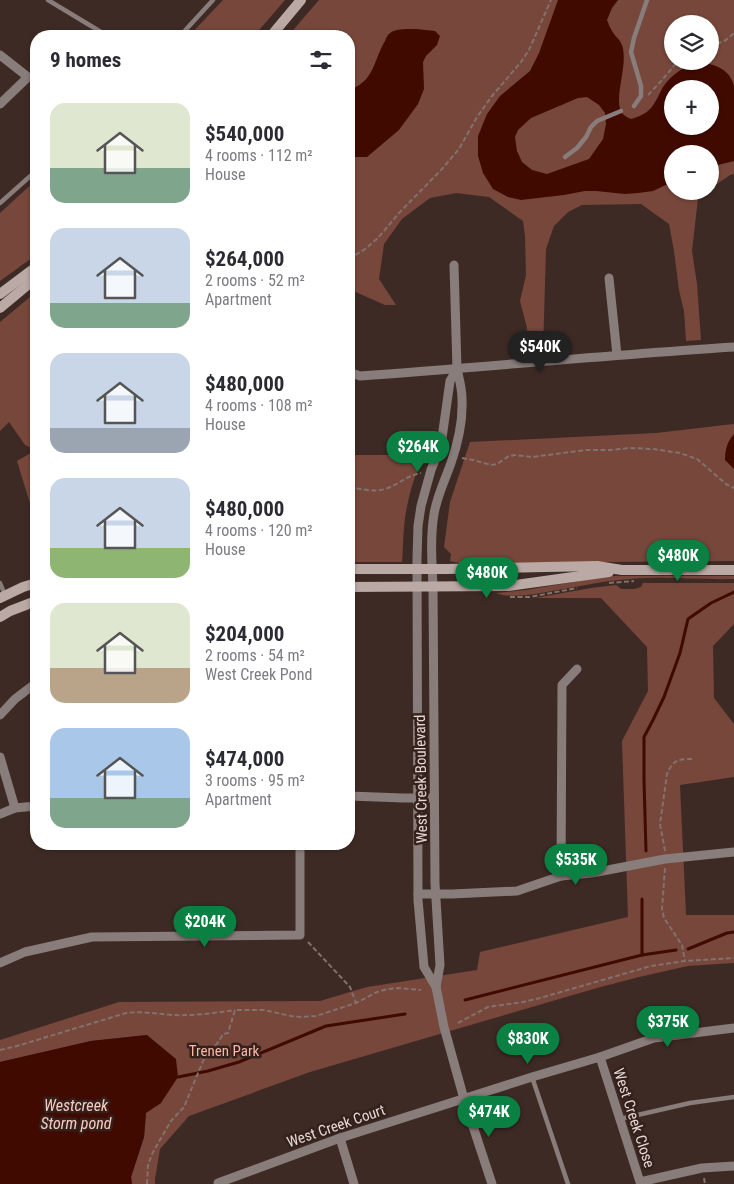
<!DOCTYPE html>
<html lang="en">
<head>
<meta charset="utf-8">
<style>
  body { margin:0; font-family:"Roboto Condensed",sans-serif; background:#f7f7f7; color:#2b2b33; height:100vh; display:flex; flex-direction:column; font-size:19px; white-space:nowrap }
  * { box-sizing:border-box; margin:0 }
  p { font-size:16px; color:#7c7c81 }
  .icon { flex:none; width:28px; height:28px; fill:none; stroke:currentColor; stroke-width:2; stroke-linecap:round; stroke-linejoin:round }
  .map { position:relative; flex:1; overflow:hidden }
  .details { position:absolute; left:30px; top:30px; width:325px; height:820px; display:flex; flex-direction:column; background:#fff; border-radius:20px; box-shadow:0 1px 4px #0004 }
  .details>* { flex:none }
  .controls { position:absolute; left:664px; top:15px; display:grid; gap:10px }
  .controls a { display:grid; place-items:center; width:55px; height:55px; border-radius:50%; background:#fff; box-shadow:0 1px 4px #0004; font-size:25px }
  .price { position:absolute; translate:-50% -42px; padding:0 11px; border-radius:18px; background:#0b8043; color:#fff; font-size:16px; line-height:32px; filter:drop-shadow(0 1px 2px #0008) }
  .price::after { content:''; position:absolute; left:50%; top:30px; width:15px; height:11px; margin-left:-8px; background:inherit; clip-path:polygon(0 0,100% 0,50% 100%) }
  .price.current { background:#222; color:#fff }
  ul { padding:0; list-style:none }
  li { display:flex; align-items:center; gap:15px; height:125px; padding:0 20px }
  li span { display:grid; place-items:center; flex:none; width:140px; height:100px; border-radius:15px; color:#555 }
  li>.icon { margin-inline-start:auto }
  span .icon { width:60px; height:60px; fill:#fffc; stroke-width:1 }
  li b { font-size:21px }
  h2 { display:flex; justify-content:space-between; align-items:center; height:60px; padding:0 20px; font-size:21px }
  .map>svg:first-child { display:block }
  .green { fill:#77473b; fill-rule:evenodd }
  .water { fill:#400a01; fill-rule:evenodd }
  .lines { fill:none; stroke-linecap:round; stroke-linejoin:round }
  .stream { stroke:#400a01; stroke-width:3 }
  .path { stroke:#82716d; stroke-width:2; stroke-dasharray:5 2.5; stroke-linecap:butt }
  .lane { stroke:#887d7a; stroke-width:4.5 }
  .street { stroke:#887d7a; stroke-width:9 }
  .secondary { stroke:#baa9a4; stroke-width:10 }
  .labels { text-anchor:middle; stroke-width:5; stroke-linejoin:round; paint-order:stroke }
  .street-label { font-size:15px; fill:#e5d8d4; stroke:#34211c }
  .park-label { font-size:15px; fill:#f9b7a6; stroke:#34211c }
  .water-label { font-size:16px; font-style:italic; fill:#faccc1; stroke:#34211c }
</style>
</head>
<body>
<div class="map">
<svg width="734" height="1184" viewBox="0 0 734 1184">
  <rect width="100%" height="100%" fill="#3e2a25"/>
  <g class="green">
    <path d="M 223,0 L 285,0 L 254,36 L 189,36 Z"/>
    <path d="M 319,0 L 734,0 L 734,174 L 730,175 L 710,189 L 710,154 L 672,154 L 672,191 L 707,191 L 698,198 L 692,251 L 697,284 L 701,340 L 686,341 L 684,311 L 679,290 L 674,251 L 669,224 L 641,204 L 582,205 L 568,212 L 554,226 L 546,249 L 543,352 L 528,354 L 527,328 L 520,301 L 526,275 L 525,236 L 523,221 L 489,197 L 456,193 L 430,198 L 402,219 L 384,244 L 379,279 L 396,305 L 385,305 L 349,289 L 349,36 L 288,36 ZM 672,24 L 710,24 L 710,61 L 672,61 ZM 672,89 L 710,89 L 710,126 L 672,126 Z"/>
    <path d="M 36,180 L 36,255 L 0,281 L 0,213 Z"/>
    <path d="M 36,292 L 36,523 L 17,461 L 36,450 L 25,445 L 9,422 L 0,431 L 0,322 Z"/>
    <path d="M 733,424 L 734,425 L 734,561 L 459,563 L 450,561 L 451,554 L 444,547 L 450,502 L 470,442 L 656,433 Z"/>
    <path d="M 349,455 L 423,455 C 414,478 406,502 404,527 C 403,539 403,550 402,562 L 349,562 Z"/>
    <path d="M 609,576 L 734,576 L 734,579 C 700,580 665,576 631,579 C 600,581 571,588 541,593 C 529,595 507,598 496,593 L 526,590 Z"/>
    <path d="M 643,583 L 734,583 L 734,624 L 713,646 L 714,698 L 734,724 L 734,777 L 680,785 L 686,915 L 734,915 L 734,963 L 688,966 L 639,977 L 597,988 L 310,1072 L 189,1116 L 160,1149 L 155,1179 L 155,1184 L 132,1184 L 131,1177 L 144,1137 L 146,1112 L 161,1103 L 147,1035 L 91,1041 L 0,1062 L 0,1040 L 119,1002 L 320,1001 L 367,987 L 477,970 L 480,952 L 628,917 L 622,741 L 648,691 L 647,647 L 601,598 L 535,598 L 591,588 L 616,585 L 621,589 L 634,589 L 641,587 Z"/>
  </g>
  <g class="water">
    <path d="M 558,0 L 618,0 L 612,8 L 607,20 C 609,25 611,30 614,34 C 616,37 620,40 621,43 C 631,62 610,103 624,115 C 626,117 629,118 631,119 C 638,117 646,114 651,108 C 656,102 659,94 663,87 C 674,71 694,59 713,65 C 725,69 731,75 734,86 L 734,161 L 710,167 L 710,154 L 672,154 L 672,182 L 653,191 L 638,193 L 625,194 L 596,191 L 585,191 L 564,195 L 521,200 L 508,197 L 493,189 L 483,173 L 478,156 L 478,136 L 487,114 L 500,96 L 530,71 L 539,53 ZM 672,89 L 710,89 L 710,126 L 672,126 ZM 587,97 L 599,105 L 605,113 L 606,124 L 603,139 L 589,159 L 547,174 L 532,170 L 522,162 L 517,151 L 515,137 L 518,130 L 531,118 L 578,98 Z"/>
    <path d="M 416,29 L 435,31 L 440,36 L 437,45 L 426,56 L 423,62 L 424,89 L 418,104 L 399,130 L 367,157 L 349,157 L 349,90 C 375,81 373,61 385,41 C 386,38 387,36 389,34 C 395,28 407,29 416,29 Z"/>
    <path d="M 734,434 L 734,469 L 725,460 C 725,450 727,442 734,434 Z"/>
    <path d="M 147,1035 L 176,1059 L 178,1077 L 161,1103 L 146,1113 L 144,1137 L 131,1177 L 132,1184 L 0,1184 L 0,1062 L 91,1041 Z"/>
  </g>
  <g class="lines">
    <g class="stream">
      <path d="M 646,851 L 644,780 L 644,737 L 653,720 L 664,697 L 680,653 L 688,619 L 711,603 L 734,592"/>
      <path d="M 642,899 L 642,955"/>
      <path d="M 688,949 L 727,933 L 734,932"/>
      <path d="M 465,1000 L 642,955 L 676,950"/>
      <path d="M 178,1077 L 208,1071 L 239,1062 L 326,1026 L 405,1014"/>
    </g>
    <g class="path">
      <path d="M 710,47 L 726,40 L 734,33"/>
      <path d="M 648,95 C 659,84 668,73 678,61"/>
      <path d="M 349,259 L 365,249 L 378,238 L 399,213 L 442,169 L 459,149 L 477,117 L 492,96 L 521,62 L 529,50 L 551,0"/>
      <path d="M 462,458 L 473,460 L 491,465 L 497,464 L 509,456 L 515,455 L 532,457 L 586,450 L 610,450 L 630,448 L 653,449 L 680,453 L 697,459 L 726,484 L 734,488"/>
      <path d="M 349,488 C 361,488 373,493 385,489 C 398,485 406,476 421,473"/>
      <path d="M 609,583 L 634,581"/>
      <path d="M 510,597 L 530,597 L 577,588"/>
      <path d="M 665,851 L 660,824 L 667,774 C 673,760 678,759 692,759"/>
      <path d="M 665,868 L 662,909 L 664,918 L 682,945 L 685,961"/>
      <path d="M 308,942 L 350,987 L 356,1003"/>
      <path d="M 458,1023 L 488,1007 L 523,1002 L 540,998 L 651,966 L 685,961 L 734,958"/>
      <path d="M 0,1050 L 17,1046 L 126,1013 C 142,1011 157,1014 173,1015 C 194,1016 215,1013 235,1010"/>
      <path d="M 704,1178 L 705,1184"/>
      <path d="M 147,1184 L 148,1165 L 153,1152 L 171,1121 L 184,1107 L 203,1061 L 219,1041 L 223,1034 L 228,1033 L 235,1010 L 264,1010 L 291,1016 L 302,1017 L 316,1016 L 356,1003 L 377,992 L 388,989 L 398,988 L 421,990"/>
    </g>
    <g class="lane">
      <path d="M 48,0 L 101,32 L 106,36"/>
      <path d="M 180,36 L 213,0"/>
      <path d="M 634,106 L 641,96 L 641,86 L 631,52 L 634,38 L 647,0"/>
      <path d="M 565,157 L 577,148 L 586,137 L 591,127 L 597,121 L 621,111"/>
      <path d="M 0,203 L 36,171"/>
      <path d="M 0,583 L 5,595"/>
      <path d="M 532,1077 L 568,1184"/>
      <path d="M 620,1119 L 690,1103 L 734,1097"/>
    </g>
    <g class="street">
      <path d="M 0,55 L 28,77 L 0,104"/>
      <path d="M 454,265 L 457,369 C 459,378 462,388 462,399 C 463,420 458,443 451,463 C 445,480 437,496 434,514 C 430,538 432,563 433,587 L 435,883 L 440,965 L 436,987 L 444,1027 L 464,1099 L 492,1184"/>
      <path d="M 609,278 L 617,355"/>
      <path d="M 349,372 L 360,376 C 485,367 609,355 734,347"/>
      <path d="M 0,715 L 15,699 L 36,683"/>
      <path d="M 0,757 L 15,808"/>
      <path d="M 349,796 L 403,798 L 434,798"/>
      <path d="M 0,814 L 15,808 L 36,806"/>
      <path d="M 561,876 L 562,685 L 577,669"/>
      <path d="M 418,894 L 452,894 L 517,891 L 561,876 L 592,873 L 665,859 L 734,852"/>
      <path d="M 0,963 L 25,952 L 92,937 L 300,935 L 300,844"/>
      <path d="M 436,987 L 424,967 L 418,900 L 417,559 L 418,526 L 421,506 L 431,470 L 441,445 L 450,381 L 457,369"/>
      <path d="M 600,1057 L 640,1182 L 702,1168 L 734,1166"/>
      <path d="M 340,1138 L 354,1184"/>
      <path d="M 219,1184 L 218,1183 L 340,1138 L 532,1077 L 600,1057 L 654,1038 L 734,1028"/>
    </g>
    <g class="secondary">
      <path d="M 271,36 L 301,0"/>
      <path d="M 0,294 L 36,267"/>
      <path d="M 0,308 L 36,278"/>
      <path d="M 349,569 L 446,569 L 597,566 L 622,570 L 734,570"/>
      <path d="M 349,587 L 508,586 L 609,572"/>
      <path d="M 0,598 L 23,587 L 36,583"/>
      <path d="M 0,617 L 10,611 L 36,601"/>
    </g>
  </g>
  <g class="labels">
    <g class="street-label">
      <text transform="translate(421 779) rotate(-91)" y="5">West Creek Boulevard</text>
      <text transform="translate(634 1118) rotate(72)" y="5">West Creek Close</text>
      <text transform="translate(336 1126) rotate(-19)" y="5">West Creek Court</text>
    </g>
    <g class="park-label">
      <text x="224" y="1056">Trenen Park</text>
    </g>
    <g class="water-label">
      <text x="76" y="1111">Westcreek<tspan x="76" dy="18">Storm pond</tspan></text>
    </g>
  </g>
</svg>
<div class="controls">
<a><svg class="icon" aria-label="layers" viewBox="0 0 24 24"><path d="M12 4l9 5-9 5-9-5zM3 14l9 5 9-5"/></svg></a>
<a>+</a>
<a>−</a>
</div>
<b class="price current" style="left:540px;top:373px">$540K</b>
<b class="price" style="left:418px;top:473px">$264K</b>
<b class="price" style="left:678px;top:582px">$480K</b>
<b class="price" style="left:487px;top:599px">$480K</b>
<b class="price" style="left:576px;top:886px">$535K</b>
<b class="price" style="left:205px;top:948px">$204K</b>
<b class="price" style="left:668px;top:1048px">$375K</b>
<b class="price" style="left:528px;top:1065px">$830K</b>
<b class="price" style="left:489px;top:1138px">$474K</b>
<section class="details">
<h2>9 homes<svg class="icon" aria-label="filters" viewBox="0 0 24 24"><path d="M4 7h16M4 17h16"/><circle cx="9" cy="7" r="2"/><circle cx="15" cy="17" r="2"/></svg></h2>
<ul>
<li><span style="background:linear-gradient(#dfe7d0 65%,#7fa58c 0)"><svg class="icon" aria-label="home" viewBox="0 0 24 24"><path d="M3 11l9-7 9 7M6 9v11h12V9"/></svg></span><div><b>$540,000</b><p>4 rooms · 112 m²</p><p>House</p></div></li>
<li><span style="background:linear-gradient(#c9d6e8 75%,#7fa58c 0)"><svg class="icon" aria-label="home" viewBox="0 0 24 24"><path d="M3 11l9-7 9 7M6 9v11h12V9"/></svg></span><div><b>$264,000</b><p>2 rooms · 52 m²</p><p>Apartment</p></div></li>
<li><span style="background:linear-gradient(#c9d6e8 75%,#9aa5b1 0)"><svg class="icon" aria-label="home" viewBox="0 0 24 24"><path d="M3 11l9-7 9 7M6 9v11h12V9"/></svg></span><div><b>$480,000</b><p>4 rooms · 108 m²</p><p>House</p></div></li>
<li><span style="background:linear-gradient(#c9d6e8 70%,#8fb573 0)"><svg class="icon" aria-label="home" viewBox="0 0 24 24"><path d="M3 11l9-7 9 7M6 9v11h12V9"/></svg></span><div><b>$480,000</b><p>4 rooms · 120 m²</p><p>House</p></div></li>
<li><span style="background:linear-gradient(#dfe7d0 65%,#b9a48a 0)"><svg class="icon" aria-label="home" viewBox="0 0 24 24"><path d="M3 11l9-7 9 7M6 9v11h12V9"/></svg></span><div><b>$204,000</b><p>2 rooms · 54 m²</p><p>West Creek Pond</p></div></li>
<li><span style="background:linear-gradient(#a9c7e8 70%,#7fa58c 0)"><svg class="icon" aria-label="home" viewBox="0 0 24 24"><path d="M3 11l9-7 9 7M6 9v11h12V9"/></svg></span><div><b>$474,000</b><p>3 rooms · 95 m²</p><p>Apartment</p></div></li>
</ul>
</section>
</div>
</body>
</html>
